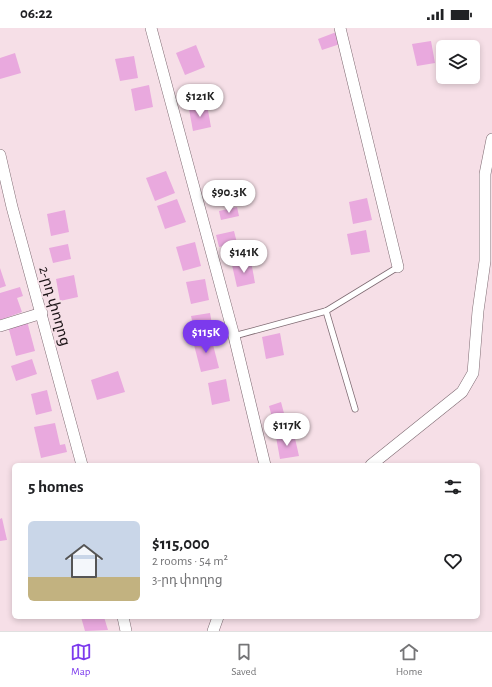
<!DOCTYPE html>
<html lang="en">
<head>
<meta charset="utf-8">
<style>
  body { margin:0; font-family:"Alegreya Sans","Noto Sans Armenian",sans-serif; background:#f2f2f2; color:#202124; height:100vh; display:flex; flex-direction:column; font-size:15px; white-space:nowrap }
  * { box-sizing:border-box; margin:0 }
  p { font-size:13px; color:#757577 }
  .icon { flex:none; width:22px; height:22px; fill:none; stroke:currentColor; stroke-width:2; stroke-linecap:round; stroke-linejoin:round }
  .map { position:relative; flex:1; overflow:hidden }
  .sheet { position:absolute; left:12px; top:435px; width:468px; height:156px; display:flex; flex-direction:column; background:#fff; border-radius:6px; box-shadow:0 2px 6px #0003 }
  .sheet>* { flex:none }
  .tools { position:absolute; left:436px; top:12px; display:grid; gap:8px }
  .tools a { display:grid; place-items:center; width:44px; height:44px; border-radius:6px; background:#fff; box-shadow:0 2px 6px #0003; font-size:20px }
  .price { position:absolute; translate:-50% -34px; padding:0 9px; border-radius:14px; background:#fff; color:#222; font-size:13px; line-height:26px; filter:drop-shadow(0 1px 2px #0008) }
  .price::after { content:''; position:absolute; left:50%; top:24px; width:12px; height:9px; margin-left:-6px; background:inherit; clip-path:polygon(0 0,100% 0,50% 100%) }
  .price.active { background:#7c3aed; color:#fff }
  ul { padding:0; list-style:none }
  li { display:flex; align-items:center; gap:12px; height:100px; padding:0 16px }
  li span { display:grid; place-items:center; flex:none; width:112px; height:80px; border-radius:6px; color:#555 }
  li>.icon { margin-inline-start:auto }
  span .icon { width:48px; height:48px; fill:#fffc; stroke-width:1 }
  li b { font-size:17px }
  h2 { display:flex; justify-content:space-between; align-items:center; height:48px; padding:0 16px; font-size:17px }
  .status { display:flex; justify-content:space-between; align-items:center; height:28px; padding:0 20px; background:#fff; direction:ltr }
  .status svg { height:11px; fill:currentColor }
  .menu { display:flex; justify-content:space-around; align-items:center; height:56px; border-top:1px solid #e0e0e0; background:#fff; font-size:11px; color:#757577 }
  .menu a { display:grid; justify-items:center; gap:2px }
  .menu .active { color:#7c3aed }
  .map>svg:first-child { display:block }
  .building { fill:#e9a9de }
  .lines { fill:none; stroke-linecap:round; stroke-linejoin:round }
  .lane-casing { stroke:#7f6b73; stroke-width:7 }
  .street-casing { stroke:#7f6b73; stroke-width:12 }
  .lane { stroke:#fff; stroke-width:5.5 }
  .street { stroke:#fff; stroke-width:11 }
  .labels { text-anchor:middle; stroke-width:4; stroke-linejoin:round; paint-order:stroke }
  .street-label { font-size:15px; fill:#1c1417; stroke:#f6dfe7 }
</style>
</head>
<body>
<div class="status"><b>06:22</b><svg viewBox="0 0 49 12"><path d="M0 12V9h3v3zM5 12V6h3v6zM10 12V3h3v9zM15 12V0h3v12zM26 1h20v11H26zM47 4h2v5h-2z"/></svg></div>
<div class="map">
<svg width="492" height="603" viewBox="0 0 492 603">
  <rect width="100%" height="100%" fill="#f6dfe7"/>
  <g class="building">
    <path d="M 339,3 L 343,15 L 322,22 L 318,11 Z"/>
    <path d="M 431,13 L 435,35 L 417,38 L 412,16 Z"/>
    <path d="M 196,17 L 205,39 L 185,47 L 176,25 Z"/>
    <path d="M 15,25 L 21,45 L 0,51 L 0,30 Z"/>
    <path d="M 134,28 L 138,50 L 120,53 L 115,31 Z"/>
    <path d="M 149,57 L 153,79 L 135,83 L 131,61 Z"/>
    <path d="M 207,77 L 211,99 L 193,103 L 189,81 Z"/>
    <path d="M 166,143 L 175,165 L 155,173 L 146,150 Z"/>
    <path d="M 367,170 L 372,192 L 353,196 L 349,174 Z"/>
    <path d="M 177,171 L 186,194 L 165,201 L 157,178 Z"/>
    <path d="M 237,179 L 239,188 L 221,192 L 219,183 Z"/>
    <path d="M 65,182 L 69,204 L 51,208 L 47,186 Z"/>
    <path d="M 366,202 L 370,224 L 351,227 L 347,206 Z"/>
    <path d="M 234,203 L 237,215 L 219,219 L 216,207 Z"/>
    <path d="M 195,214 L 201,238 L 183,243 L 176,219 Z"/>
    <path d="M 68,216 L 71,231 L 53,235 L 49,220 Z"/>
    <path d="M 251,233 L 255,255 L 237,259 L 232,237 Z"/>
    <path d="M 0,240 L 6,258 L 0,260 Z"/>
    <path d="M 74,247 L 78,269 L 60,273 L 56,251 Z"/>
    <path d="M 205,251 L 209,272 L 191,276 L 186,254 Z"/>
    <path d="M 20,259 L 23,268 L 17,270 L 22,284 L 0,292 L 0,265 Z"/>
    <path d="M 210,285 L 214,307 L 196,310 L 191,288 Z"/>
    <path d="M 27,293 L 35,323 L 16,328 L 8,298 Z"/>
    <path d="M 280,305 L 284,327 L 266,331 L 262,309 Z"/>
    <path d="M 211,309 L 219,340 L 201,344 L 193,313 Z"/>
    <path d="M 32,331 L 37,346 L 16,353 L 11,338 Z"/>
    <path d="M 118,343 L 125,364 L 97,372 L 91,352 Z"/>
    <path d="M 226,351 L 230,373 L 212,377 L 208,355 Z"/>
    <path d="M 47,362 L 52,383 L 36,387 L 31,366 Z"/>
    <path d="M 281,374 L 285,389 L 273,393 L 269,378 Z"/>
    <path d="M 55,395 L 60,417 L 65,416 L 67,424 L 41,430 L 34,399 Z"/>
    <path d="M 294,406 L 299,428 L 280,431 L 276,409 Z"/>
    <path d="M 2,490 L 7,512 L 0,513 L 0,491 Z"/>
    <path d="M 81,589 L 104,589 L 108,602 L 85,603 Z"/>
  </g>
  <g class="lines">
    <g class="lane-casing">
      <g id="lane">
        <path d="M 326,283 L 355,381"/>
        <path d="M 234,308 L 326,283 L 398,239"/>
      </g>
    </g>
    <g class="street-casing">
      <g id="street">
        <path d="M 151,0 L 234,308 L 265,437"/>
        <path d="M 340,0 L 398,239"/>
        <path d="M 0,127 L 12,179 L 82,437"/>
        <path d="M 0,298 L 42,285"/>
        <path d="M 371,437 L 462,364 L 473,345 L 478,283 L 485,233 L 485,146 L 492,111"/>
        <path d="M 123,589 L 126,603"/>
        <path d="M 213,603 L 218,589"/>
      </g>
    </g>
    <use href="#lane" class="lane"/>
    <use href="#street" class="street"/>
  </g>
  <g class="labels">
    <g class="street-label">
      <text transform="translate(55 278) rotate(74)" y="5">2-րդ փողոց</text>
    </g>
  </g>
</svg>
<div class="tools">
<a><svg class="icon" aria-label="layers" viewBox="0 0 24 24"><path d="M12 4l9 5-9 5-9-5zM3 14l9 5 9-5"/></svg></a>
</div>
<b class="price" style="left:200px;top:90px">$121K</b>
<b class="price" style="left:229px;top:186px">$90.3K</b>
<b class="price" style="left:244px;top:246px">$141K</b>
<b class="price active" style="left:206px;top:326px">$115K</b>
<b class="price" style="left:287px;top:419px">$117K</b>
<section class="sheet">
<h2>5 homes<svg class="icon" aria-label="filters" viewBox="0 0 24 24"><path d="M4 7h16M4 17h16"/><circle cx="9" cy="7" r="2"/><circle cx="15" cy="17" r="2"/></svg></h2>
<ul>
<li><span style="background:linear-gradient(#c9d6e8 70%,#c2b280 0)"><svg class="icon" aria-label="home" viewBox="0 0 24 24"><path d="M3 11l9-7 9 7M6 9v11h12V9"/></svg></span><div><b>$115,000</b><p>2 rooms · 54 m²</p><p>3-րդ փողոց</p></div><svg class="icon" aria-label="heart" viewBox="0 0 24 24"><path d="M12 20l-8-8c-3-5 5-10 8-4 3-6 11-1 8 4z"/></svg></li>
</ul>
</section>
</div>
<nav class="menu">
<a class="active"><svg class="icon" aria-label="map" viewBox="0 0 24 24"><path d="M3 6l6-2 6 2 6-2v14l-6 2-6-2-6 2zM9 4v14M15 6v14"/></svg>Map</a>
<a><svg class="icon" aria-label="saved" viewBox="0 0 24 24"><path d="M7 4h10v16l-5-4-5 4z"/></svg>Saved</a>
<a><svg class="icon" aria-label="home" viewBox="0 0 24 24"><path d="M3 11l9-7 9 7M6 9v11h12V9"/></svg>Home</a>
</nav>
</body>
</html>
